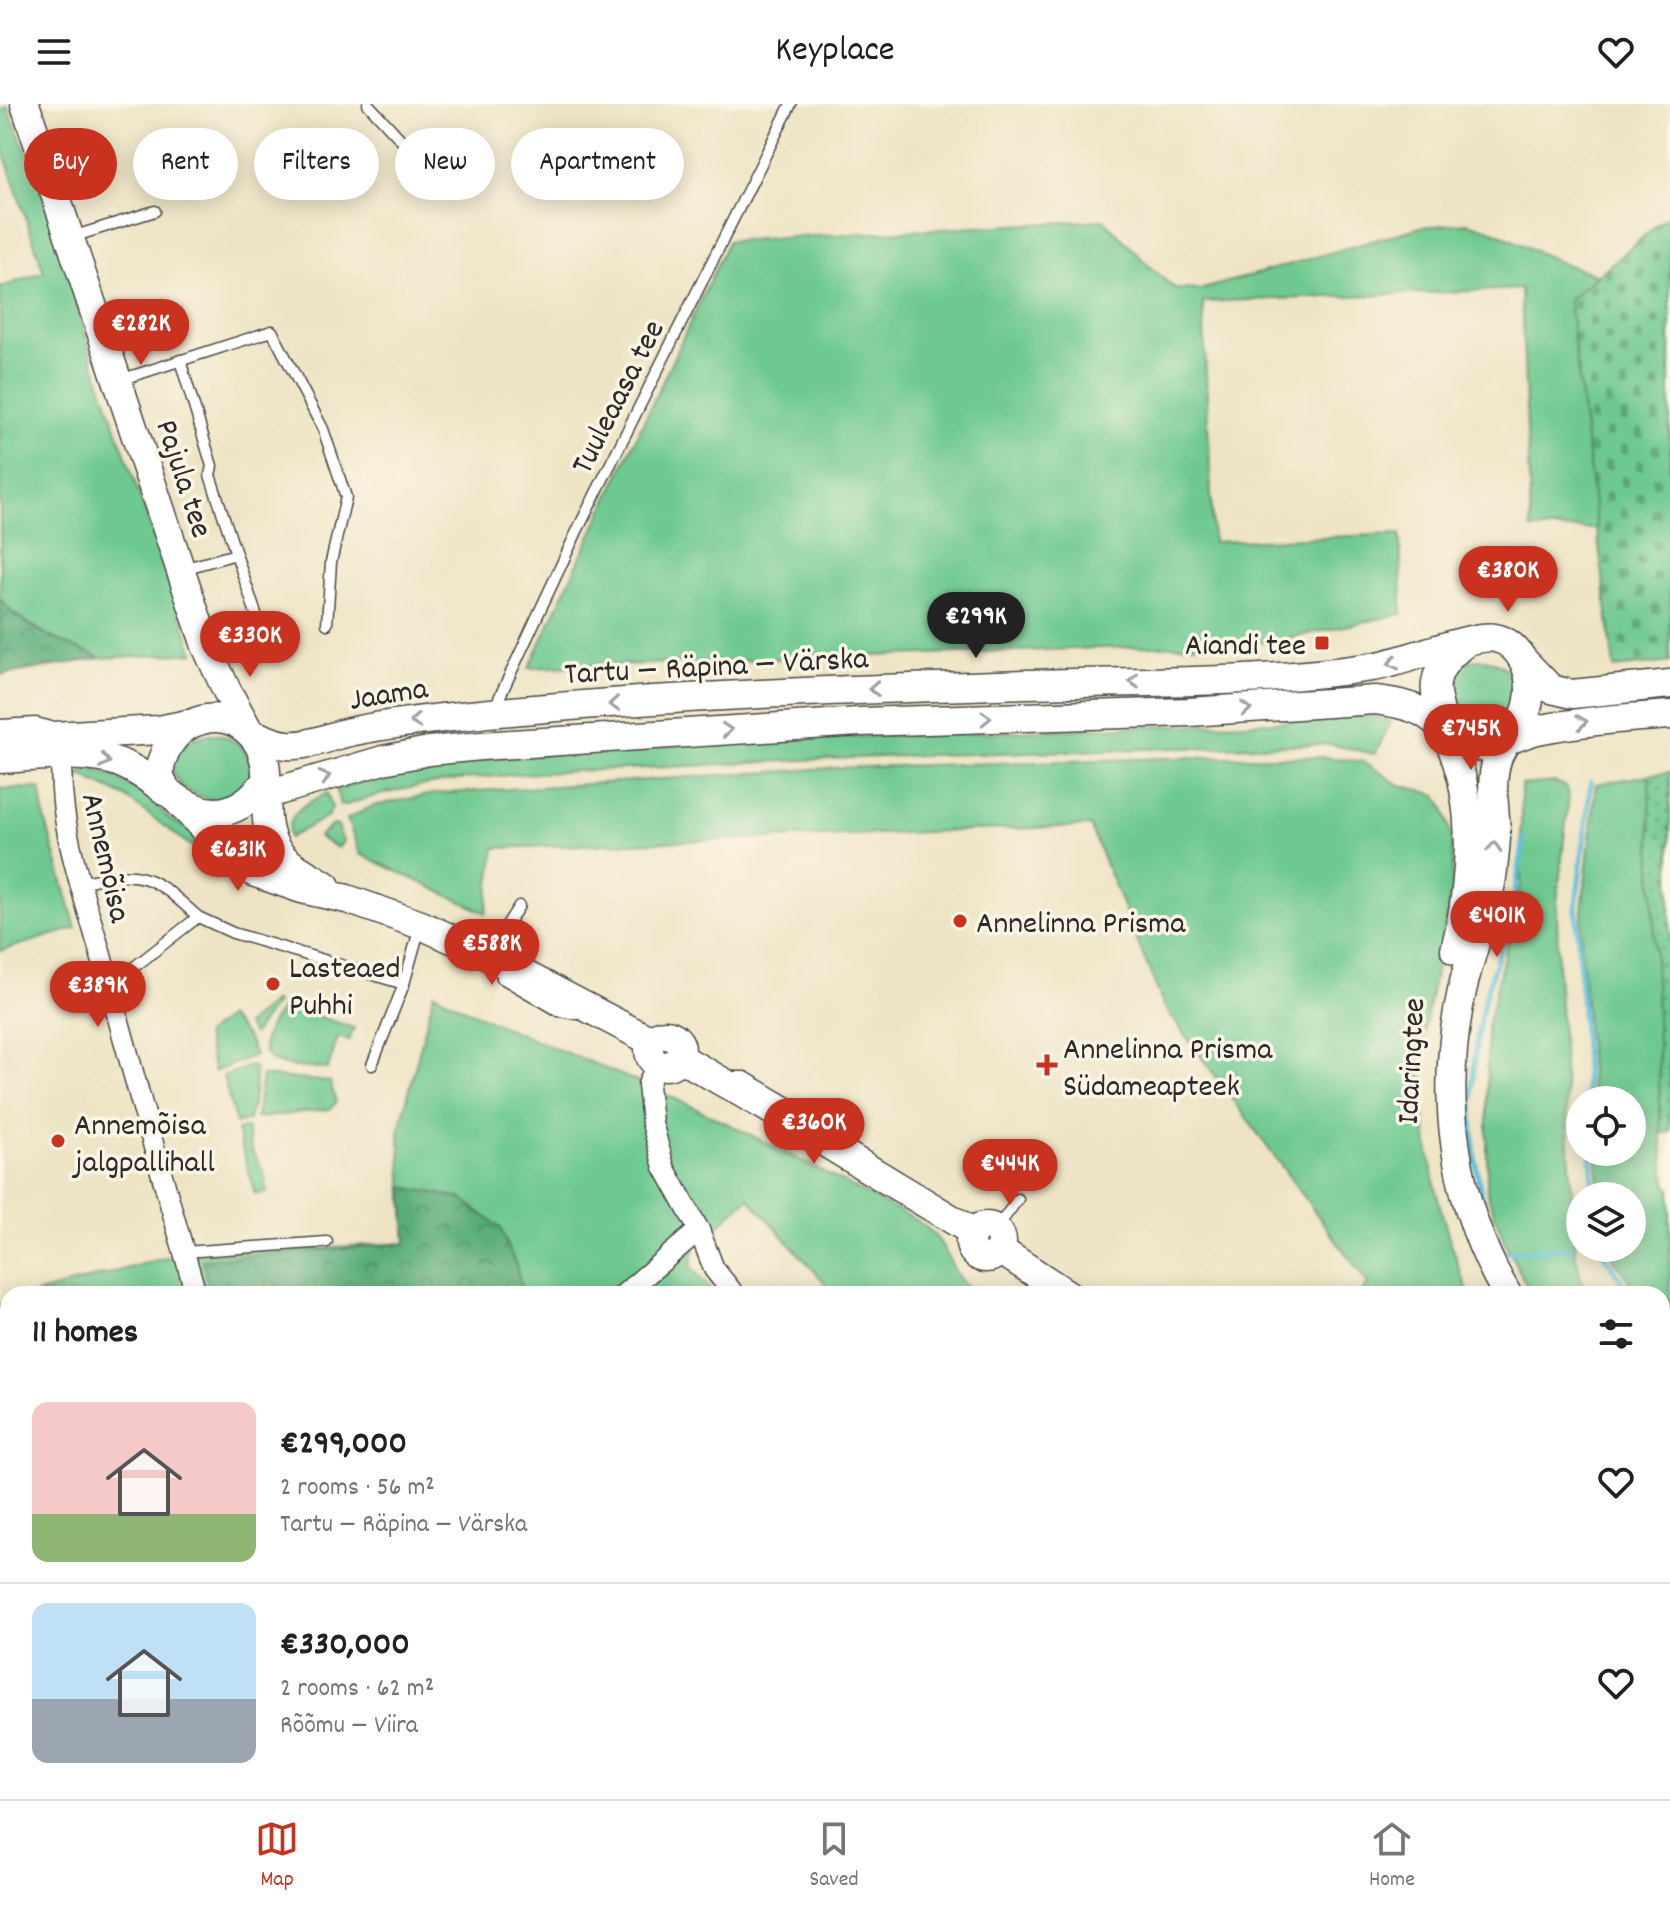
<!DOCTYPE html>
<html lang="en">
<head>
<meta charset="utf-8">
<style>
  body { margin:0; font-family:Dekko,sans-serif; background:#f6f6f6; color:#202124; height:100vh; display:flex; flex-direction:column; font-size:30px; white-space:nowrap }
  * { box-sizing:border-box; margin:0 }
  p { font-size:26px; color:#757577 }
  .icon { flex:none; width:44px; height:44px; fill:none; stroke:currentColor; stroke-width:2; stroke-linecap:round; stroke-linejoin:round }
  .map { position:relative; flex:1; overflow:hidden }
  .panel { position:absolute; left:0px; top:1182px; width:1670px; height:514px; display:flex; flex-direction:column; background:#fff; border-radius:24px 24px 0 0; box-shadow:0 4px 20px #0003 }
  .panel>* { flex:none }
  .top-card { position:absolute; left:24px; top:24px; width:800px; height:72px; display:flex; gap:16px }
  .fabs { position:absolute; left:1566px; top:982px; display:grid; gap:16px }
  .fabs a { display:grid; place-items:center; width:80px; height:80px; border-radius:50%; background:#fff; box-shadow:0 4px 20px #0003; font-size:40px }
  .price { position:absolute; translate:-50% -68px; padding:0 18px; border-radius:28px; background:#c8321e; color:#fff; font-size:26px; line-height:52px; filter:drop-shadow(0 2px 4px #0008) }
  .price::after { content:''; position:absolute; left:50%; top:48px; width:24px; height:18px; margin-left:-12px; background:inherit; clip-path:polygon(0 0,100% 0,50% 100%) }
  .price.current { background:#222; color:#fff }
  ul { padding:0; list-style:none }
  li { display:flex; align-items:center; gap:24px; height:200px; padding:0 32px }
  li+li { border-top:2px solid #e0e0e0 }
  li span { display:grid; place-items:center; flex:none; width:224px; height:160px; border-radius:16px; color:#555 }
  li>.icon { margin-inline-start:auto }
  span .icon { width:96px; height:96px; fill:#fffc; stroke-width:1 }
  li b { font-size:34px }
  h2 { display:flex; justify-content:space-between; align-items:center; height:96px; padding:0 32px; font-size:34px }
  .pill { padding:0 28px; border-radius:36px; background:#fff; box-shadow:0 4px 20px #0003; font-size:28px; line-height:72px }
  .pill.current { background:#c8321e; color:#fff }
  header { display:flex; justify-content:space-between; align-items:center; height:104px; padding:0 32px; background:#fff; font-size:36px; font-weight:600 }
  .tabs { display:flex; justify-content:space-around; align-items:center; height:112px; border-top:2px solid #e0e0e0; background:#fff; font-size:22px; color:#757577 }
  .tabs a { display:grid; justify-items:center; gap:4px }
  .tabs .current { color:#c8321e }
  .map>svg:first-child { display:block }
  .grass { fill:#6ec990; stroke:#4c7a5e; stroke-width:2 }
  .forest { fill:url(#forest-crowns); stroke:#426c52; stroke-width:2 }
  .cemetery { fill:url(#cemetery-stones); stroke:#4c7a5e; stroke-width:2 }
  .garden { fill:url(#garden-dots); stroke:#4c7a5e; stroke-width:2 }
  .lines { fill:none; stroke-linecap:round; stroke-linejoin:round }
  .stream { stroke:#5bc0d9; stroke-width:5 }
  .lane-casing { stroke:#484742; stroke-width:13 }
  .street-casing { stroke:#484742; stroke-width:23 }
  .secondary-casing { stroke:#484742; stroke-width:31 }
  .lane { stroke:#fff; stroke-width:10 }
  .street { stroke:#fff; stroke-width:20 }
  .secondary { stroke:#fff; stroke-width:28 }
  .oneway { stroke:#a0a0a0 }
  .poi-dot { fill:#c8321e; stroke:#fcf5e5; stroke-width:3 }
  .labels { text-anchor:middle; stroke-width:7; stroke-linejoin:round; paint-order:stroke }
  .street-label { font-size:32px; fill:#2b2b2b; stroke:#fcf5e5 }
  .poi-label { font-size:32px; fill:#2b2b2b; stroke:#fcf5e5; text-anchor:start }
</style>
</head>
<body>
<header><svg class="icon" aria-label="menu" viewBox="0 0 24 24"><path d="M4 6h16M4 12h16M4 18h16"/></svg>Keyplace<svg class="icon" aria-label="heart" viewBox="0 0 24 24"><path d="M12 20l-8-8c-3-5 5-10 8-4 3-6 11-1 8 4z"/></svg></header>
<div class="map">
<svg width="1670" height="1695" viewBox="0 0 1670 1695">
  <defs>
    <pattern id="forest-crowns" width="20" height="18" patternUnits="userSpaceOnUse" patternTransform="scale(2)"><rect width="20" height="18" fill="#5aad7a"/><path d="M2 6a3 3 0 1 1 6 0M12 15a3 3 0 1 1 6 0" fill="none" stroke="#4b8d64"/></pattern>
    <pattern id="cemetery-stones" width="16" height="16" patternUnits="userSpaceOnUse" patternTransform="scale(2)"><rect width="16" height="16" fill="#6ec990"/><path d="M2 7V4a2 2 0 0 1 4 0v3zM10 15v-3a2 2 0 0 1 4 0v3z" fill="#5ba376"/></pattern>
    <pattern id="garden-dots" width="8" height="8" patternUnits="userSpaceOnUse" patternTransform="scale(2)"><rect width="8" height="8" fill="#6ec990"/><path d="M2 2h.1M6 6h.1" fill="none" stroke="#5ba376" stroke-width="1.8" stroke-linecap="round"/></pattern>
  </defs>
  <rect width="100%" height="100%" fill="#fcf5e5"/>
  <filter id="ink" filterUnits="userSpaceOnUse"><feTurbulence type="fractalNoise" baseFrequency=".0125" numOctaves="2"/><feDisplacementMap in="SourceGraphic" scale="16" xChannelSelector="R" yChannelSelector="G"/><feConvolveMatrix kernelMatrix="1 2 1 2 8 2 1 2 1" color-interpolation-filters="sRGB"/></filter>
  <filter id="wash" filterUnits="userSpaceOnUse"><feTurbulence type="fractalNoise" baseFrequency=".006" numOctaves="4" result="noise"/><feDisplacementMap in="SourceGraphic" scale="32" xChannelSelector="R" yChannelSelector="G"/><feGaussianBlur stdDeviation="1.8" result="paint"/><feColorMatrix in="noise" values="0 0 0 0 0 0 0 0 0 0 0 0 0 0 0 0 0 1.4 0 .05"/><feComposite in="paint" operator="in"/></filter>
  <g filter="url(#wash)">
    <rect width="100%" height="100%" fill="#eee4c5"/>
    <g class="grass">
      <path d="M 7,2 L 41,83 L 68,166 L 93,257 L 194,549 L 101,554 L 56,536 L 8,506 L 0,494 L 0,184 L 44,168 L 0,37 L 0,7 Z"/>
      <path d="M 1104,116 L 1154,167 L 1176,185 L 1200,186 L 1421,123 L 1467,119 L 1489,125 L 1561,159 L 1598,171 L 1569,196 L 1597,425 L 1531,425 L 1521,185 L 1203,198 L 1213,438 L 1400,430 L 1402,510 L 1270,538 L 529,564 L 728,137 Z"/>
      <circle cx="1481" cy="589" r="34"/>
      <path d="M 1372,612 L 1388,615 L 1390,619 L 1375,650 L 1329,640 C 1109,646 889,650 669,663 C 562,669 448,666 346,701 L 340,701 L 336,685 L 421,662 L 495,654 L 757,636 L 1275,618 Z"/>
      <path d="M 210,630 C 242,630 266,665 240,689 C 236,693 227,696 223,698 C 195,692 174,687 170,655 L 191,635 Z"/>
      <path d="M 1205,653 L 1324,653 L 1364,658 L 1398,680 L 1437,691 C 1477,755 1429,864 1424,934 C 1417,1021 1437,1110 1469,1190 L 1361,1190 L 1368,1180 L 1164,902 L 1090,722 L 495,744 L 486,809 L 360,750 L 347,715 L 373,702 L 433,690 L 830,664 Z"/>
      <path d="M 91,665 L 106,669 L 147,690 L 169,715 L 197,730 L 244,773 L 239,778 L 124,692 L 78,670 Z"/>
      <path d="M 1649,671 L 1661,1028 L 1666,1079 L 1670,1085 L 1670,1234 L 1662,1223 L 1662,1190 L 1638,1190 L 1606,1144 L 1632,1144 L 1632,1092 L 1600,1092 L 1596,1048 L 1632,1048 L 1632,996 L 1592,996 L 1581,840 L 1582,807 L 1596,680 Z"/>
      <path d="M 1555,678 L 1564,682 L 1569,691 L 1557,798 L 1558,869 L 1576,1153 L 1582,1178 L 1588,1190 L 1531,1190 L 1505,1139 L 1487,1089 L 1487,923 L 1521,781 L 1521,681 Z"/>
      <path d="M 40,684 L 45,715 L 76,824 L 0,847 L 0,685 Z"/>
      <path d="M 327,689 L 332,704 L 328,712 L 289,734 C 286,708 306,699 327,689 Z"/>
      <path d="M 333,721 L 338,722 L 343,738 L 338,744 L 318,733 Z"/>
      <path d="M 248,725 L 262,750 L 253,759 L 227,731 Z"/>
      <path d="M 434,889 C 505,928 582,953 656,986 C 732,1020 805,1058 879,1097 C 897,1107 922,1116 935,1132 C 955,1154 952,1188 989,1190 L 835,1190 L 749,1094 L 695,1142 L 691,1163 L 714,1190 L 35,1190 L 175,1151 L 406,1139 L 399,1027 Z"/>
      <path d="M 273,898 L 276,899 L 253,930 L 246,921 Z"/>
      <path d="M 284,901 L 354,924 L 349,936 L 338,933 L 328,965 C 313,963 292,965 278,959 C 248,948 273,915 284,901 Z"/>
      <path d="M 228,913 L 247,933 L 255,951 L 214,968 L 205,931 Z"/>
      <path d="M 250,962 L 254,964 C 257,981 253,1000 248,1016 L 236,1020 L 223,972 Z"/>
      <path d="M 262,972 L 330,978 L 336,998 L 330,1005 L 256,1014 Z"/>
      <path d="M 247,1024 L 251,1045 L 264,1069 L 267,1088 L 255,1090 L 237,1026 Z"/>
      <path d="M 8,1198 L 8,1553 L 0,1544 L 0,1200 Z"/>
      <path d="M 1662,1302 L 1670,1312 L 1670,1390 L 1662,1379 Z"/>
      <path d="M 8,1641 L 8,1688 L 68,1688 L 75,1695 L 0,1695 L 0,1649 Z"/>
      <path d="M 96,1688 L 356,1688 L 362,1695 L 102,1695 Z"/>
      <path d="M 437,1688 L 707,1688 L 713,1695 L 440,1695 Z"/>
      <path d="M 885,1688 L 941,1688 L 938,1695 L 877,1695 Z"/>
      <path d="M 1079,1688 L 1118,1688 L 1124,1695 L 1071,1695 Z"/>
      <path d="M 1237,1688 L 1528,1688 L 1521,1695 L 1244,1695 Z"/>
    </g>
    <g class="forest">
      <path d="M 0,494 C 21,525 67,540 101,554 L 0,571 Z"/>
      <path d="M 403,1083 L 461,1094 L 500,1124 L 516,1161 L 523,1190 L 211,1190 L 202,1156 L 406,1139 Z"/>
      <path d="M 437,1688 L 616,1688 L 613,1695 L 440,1695 Z"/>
    </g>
    <path class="cemetery" d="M 1670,110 L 1670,558 L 1614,564 L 1569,196 Z"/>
    <path class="garden" d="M 1670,668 L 1670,1028 L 1661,1029 L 1649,671 Z"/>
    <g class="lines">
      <g class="stream">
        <path d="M 1524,734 C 1519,765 1515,799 1505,830 C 1498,856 1487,880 1482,907 C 1469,966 1469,1031 1481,1090 C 1485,1110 1494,1130 1502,1149 L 1571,1144"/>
        <path d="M 1587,996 L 1576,802 L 1591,678"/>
        <path d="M 1591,1048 L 1594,1092"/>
        <path d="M 1599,1144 L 1630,1190"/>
        <path d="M 1662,1234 L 1670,1245"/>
      </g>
    </g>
  </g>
  <g filter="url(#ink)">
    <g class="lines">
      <g class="lane-casing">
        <g id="lane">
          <path d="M 368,0 L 414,50"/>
          <path d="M 72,133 L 155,107"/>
          <path d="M 180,256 L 212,362 L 210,371 L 236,450 L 183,465"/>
          <path d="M 120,276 L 272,227 L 323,325 L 346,393 L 331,458 L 327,520"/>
          <path d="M 236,450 L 261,525"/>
          <path d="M 494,605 L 578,425 L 791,0"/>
          <path d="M 0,621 L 36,619 L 48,622"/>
          <path d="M 81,779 C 142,763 153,772 198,813"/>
          <path d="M 488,850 L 519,802"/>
          <path d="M 502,874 L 559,907 L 577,910"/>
          <path d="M 110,882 L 198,813 L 233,829 L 404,880 L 420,823"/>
          <path d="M 372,961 L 404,880"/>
          <path d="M 732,973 L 745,973 L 827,1021 L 839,1036"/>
          <path d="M 996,1125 L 1018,1095"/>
          <path d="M 184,1148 L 327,1138"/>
        </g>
      </g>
      <g class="street-casing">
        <g id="street">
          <path d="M 62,652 C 57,721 84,789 102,855 C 132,967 164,1079 196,1190"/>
          <path d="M 656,961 L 648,981 L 652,1019 L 664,1063 L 699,1126 L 714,1165 L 734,1190"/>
          <path d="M 624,1190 L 699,1126"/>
          <path d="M 1199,1688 L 1206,1695"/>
          <path d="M 776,1695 L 783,1688"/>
          <path d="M 964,1695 L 971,1688"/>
          <path d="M 1551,1695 L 1559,1688"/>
        </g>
      </g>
      <g class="secondary-casing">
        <g id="secondary">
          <path d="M 25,0 L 206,542 L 227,587 L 250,629"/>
          <path d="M 1525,558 L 1551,585 L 1572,590 L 1670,580"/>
          <path d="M 250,629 C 262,633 274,640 287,641 C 311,643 331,631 354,627 C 392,619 431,615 470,611 C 655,592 843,586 1029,580 C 1141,577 1261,580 1372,563 C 1401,559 1474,529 1495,534 C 1508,536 1518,547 1524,558 C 1534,579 1531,605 1518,623 C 1510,634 1501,642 1497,656 C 1489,681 1496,708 1496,734 C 1495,747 1494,760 1492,773 C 1486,812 1470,849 1462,887 C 1439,991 1453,1098 1507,1190"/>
          <path d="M 0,635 L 159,626 L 188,620"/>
          <path d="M 0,655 C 36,653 76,648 111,656 C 164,670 205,747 261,683"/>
          <path d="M 167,688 C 165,683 161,677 160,671 C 159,663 162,655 165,648 C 181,614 222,602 250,629 C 282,661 253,710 277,746 C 288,762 310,771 326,782"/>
          <path d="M 251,695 L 383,656 L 429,647 L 481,642 L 860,618 L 1189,608 L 1375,596 C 1393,598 1412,601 1427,611 C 1444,622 1457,641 1478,643 C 1497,645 1518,630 1537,626 C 1581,617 1625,614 1670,611"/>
          <path d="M 177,696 L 219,740 L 253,768 L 302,785 L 347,795 L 421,821 L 487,851 L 651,937"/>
          <path d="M 1455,846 C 1468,794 1474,733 1463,680 C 1459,654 1432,601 1436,579 C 1438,562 1451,550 1464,540"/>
          <circle cx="665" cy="946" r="16"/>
          <path d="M 679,953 L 763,1001 L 973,1128"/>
          <circle cx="986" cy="1138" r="16"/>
          <path d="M 1000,1146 L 1067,1190"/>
          <path d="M 1662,1405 L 1670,1416"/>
          <path d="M 1662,1449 L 1670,1461"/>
          <path d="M 1658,1688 L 1662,1695"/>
        </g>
      </g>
      <use href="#lane" class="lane"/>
      <use href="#street" class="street"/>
      <use href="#secondary" class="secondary"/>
    </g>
    <defs><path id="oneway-chevron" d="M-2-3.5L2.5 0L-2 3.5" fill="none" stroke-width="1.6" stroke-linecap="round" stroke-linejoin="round" transform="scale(2)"/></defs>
    <g class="oneway">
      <use href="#oneway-chevron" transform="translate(1393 559) rotate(167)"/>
      <use href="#oneway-chevron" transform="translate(1134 577) rotate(178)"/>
      <use href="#oneway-chevron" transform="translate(874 585) rotate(177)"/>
      <use href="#oneway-chevron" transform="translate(614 600) rotate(176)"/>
      <use href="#oneway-chevron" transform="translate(1246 605) rotate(-3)"/>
      <use href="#oneway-chevron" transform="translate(986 614) rotate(-2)"/>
      <use href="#oneway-chevron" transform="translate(415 617) rotate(174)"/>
      <use href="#oneway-chevron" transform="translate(1582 618) rotate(-9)"/>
      <use href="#oneway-chevron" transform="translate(727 626) rotate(-4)"/>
      <use href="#oneway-chevron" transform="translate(105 657) rotate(11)"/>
      <use href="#oneway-chevron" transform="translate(325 673) rotate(-18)"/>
      <use href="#oneway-chevron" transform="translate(1494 743) rotate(-86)"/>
    </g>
  </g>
  <g class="poi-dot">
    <rect x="1314" y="531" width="16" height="16" rx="4"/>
    <circle cx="960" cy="817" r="8"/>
    <circle cx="273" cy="880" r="8"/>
    <path d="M1043 949h8v8h8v8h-8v8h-8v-8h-8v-8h8z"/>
    <circle cx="58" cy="1037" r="8"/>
  </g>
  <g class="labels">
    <g class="street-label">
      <text transform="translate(616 292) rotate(-63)" y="11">Tuuleaasa tee</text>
      <text transform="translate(186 374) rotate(72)" y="11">Pajula tee</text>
      <text transform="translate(716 560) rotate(-3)" y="11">Tartu — Räpina — Värska</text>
      <text transform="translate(388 588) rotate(-9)" y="11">Jaama</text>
      <text transform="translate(108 753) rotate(77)" y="11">Annemõisa</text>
      <text transform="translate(1409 957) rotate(-87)" y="11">Idaringtee</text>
    </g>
    <g class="poi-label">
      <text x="1306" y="550" text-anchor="end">Aiandi tee</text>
      <text x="976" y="828">Annelinna Prisma</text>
      <text x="289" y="873">Lasteaed<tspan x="289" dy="37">Puhhi</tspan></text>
      <text x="1063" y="954">Annelinna Prisma<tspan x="1063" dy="37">Südameapteek</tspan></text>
      <text x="74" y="1030">Annemõisa<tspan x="74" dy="37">jalgpallihall</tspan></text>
    </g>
  </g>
</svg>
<div class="fabs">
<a><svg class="icon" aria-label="locate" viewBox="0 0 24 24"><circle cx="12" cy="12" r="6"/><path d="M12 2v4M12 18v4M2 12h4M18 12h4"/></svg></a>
<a><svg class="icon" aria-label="layers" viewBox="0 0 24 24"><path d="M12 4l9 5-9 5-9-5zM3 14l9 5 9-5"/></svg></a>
</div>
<b class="price" style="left:141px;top:263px">€282K</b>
<b class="price" style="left:1508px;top:510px">€380K</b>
<b class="price current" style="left:976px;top:556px">€299K</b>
<b class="price" style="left:250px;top:575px">€330K</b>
<b class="price" style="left:1471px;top:668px">€745K</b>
<b class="price" style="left:238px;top:789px">€631K</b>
<b class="price" style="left:1497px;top:855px">€401K</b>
<b class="price" style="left:492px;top:883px">€588K</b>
<b class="price" style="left:98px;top:925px">€389K</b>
<b class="price" style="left:814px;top:1062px">€360K</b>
<b class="price" style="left:1010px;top:1103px">€444K</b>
<div class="top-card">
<a class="pill current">Buy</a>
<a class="pill">Rent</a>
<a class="pill">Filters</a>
<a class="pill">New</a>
<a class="pill">Apartment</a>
</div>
<section class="panel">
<h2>11 homes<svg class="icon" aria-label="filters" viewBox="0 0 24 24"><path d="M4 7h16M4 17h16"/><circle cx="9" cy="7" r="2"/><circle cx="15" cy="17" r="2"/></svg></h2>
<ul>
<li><span style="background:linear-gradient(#f6c9c9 70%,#8fb573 0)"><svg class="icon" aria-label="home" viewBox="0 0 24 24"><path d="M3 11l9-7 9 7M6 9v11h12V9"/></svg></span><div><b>€299,000</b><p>2 rooms · 56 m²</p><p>Tartu — Räpina — Värska</p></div><svg class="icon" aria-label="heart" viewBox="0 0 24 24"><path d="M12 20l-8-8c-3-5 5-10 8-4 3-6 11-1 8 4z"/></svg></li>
<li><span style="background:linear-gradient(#bfe0f5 60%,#9aa5b1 0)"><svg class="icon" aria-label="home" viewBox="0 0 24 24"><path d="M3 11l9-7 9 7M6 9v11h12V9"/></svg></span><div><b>€330,000</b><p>2 rooms · 62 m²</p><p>Rõõmu — Viira</p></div><svg class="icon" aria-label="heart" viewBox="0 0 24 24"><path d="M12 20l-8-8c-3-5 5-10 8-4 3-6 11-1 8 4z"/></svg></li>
</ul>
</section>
</div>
<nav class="tabs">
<a class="current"><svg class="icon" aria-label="map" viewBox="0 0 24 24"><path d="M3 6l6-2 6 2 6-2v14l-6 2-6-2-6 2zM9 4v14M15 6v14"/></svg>Map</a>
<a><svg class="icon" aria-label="saved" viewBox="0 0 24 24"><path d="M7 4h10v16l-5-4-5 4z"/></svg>Saved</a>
<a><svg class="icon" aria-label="home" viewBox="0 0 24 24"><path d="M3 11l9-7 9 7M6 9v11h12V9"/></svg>Home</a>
</nav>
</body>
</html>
